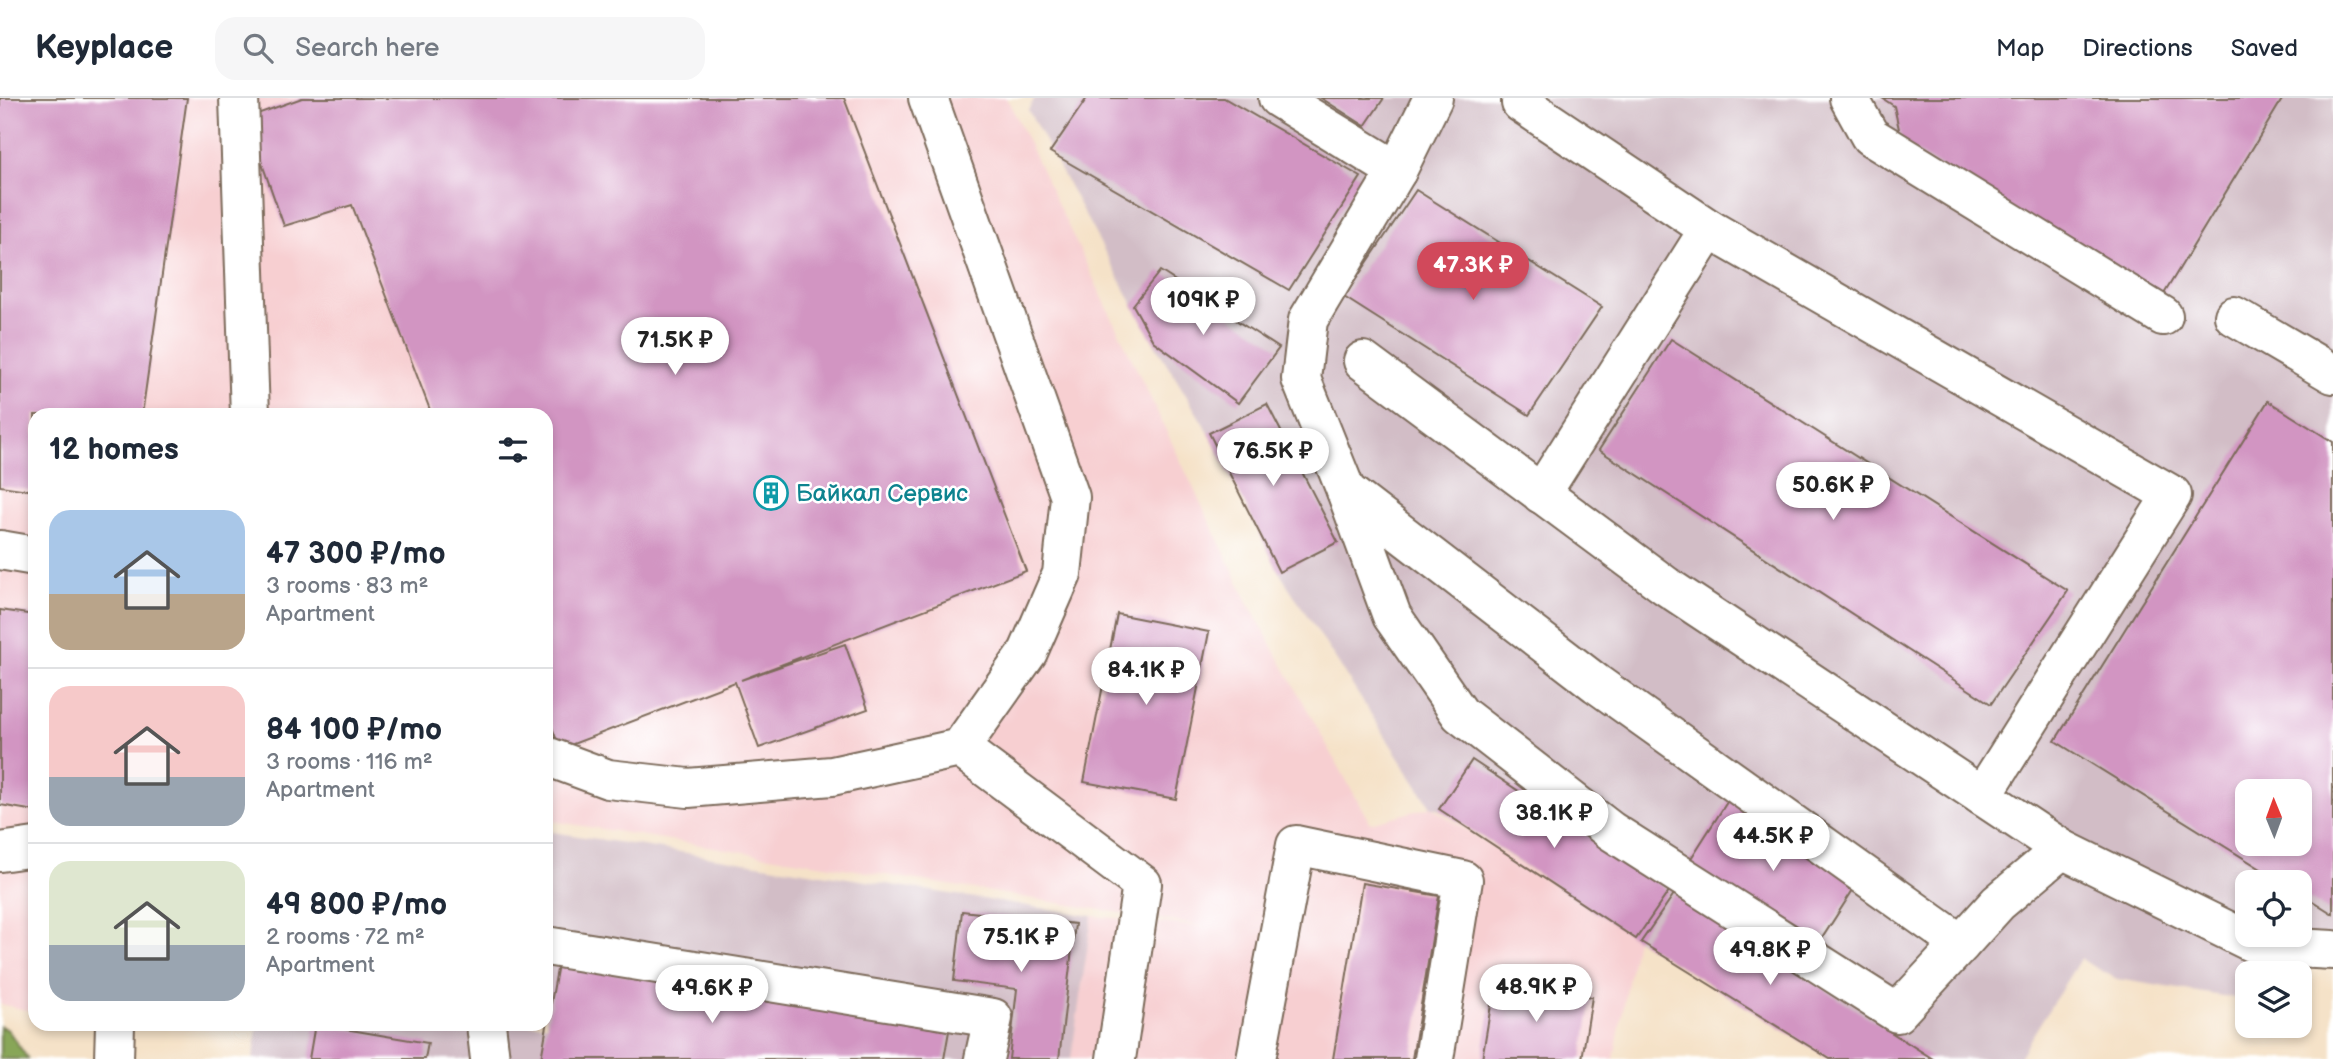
<!DOCTYPE html>
<html lang="en">
<head>
<meta charset="utf-8">
<style>
  body { margin:0; font-family:"Balsamiq Sans",sans-serif; background:#f6f6f7; color:#1f2937; height:100vh; display:flex; flex-direction:column; font-size:26px; white-space:nowrap }
  * { box-sizing:border-box; margin:0 }
  p { font-size:23px; color:#747a83 }
  .icon { flex:none; width:38px; height:38px; fill:none; stroke:currentColor; stroke-width:2; stroke-linecap:round; stroke-linejoin:round }
  .map { position:relative; flex:1; overflow:hidden }
  .panel { position:absolute; left:28px; top:310px; width:525px; height:623px; display:flex; flex-direction:column; background:#fff; border-radius:21px; box-shadow:0 4px 10px #0003 }
  .panel>* { flex:none }
  .needle { width:46px; rotate:359deg }
  .buttons { position:absolute; left:2235px; top:681px; display:grid; gap:14px }
  .buttons a { display:grid; place-items:center; width:77px; height:77px; border-radius:14px; background:#fff; box-shadow:0 4px 10px #0003; font-size:35px }
  .price { position:absolute; translate:-50% -60px; padding:0 16px; border-radius:24px; background:#fff; color:#222; font-size:23px; line-height:46px; filter:drop-shadow(0 2px 4px #0008) }
  .price::after { content:''; position:absolute; left:50%; top:42px; width:21px; height:16px; margin-left:-10px; background:inherit; clip-path:polygon(0 0,100% 0,50% 100%) }
  .price.selected { background:#d1495b; color:#fff }
  ul { padding:0; list-style:none }
  li { display:flex; align-items:center; gap:21px; height:175px; padding:0 21px }
  li+li { border-top:2px solid #e0e1e3 }
  li span { display:grid; place-items:center; flex:none; width:196px; height:140px; border-radius:21px; color:#555 }
  li>.icon { margin-inline-start:auto }
  span .icon { width:84px; height:84px; fill:#fffc; stroke-width:1 }
  li b { font-size:30px }
  h2 { display:flex; justify-content:space-between; align-items:center; height:84px; padding:0 21px; font-size:30px }
  header { display:flex; align-items:center; gap:42px; box-sizing:border-box; height:98px; padding:0 35px; background:#fff; border-bottom:2px solid #e0e1e3 }
  header strong { font-size:33px }
  nav { display:flex; gap:38px; margin-inline-start:auto; font-size:24px }
  .search { width:490px; height:63px; background:#f6f6f7; display:flex; align-items:center; gap:18px; box-sizing:border-box; padding:0 24px; border-radius:21px; color:#747a83; font-size:26px }
  .map>svg:first-child { display:block }
  .built { fill:#f7cfd1 }
  .industrial { fill:#d2bdc6; fill-rule:evenodd }
  .forest { fill:#88a659; stroke:#62683c; stroke-width:2 }
  .building { fill:#d295c2; fill-rule:evenodd }
  .lines { fill:none; stroke-linecap:round; stroke-linejoin:round }
  .minor-casing { stroke:#7c6a5a; stroke-width:42 }
  .minor { stroke:#fff; stroke-width:38 }
  .labels { text-anchor:middle; stroke-width:5; stroke-linejoin:round; paint-order:stroke }
  .culture-label { font-size:24px; fill:#0d838f; stroke:#fff; text-anchor:start }
</style>
</head>
<body>
<header>
<strong>Keyplace</strong>
<div class="search"><svg class="icon" aria-label="search" viewBox="0 0 24 24"><circle cx="10" cy="10" r="6"/><path d="M15 15l6 6"/></svg>Search here</div>
<nav><a>Map</a><a>Directions</a><a>Saved</a></nav>
</header>
<div class="map">
<svg width="2333" height="961" viewBox="0 0 2333 961">
  <rect width="100%" height="100%" fill="#fff"/>
  <filter id="ink" filterUnits="userSpaceOnUse"><feTurbulence type="fractalNoise" baseFrequency=".0143" numOctaves="2"/><feDisplacementMap in="SourceGraphic" scale="14" xChannelSelector="R" yChannelSelector="G"/><feConvolveMatrix kernelMatrix="1 2 1 2 8 2 1 2 1" color-interpolation-filters="sRGB"/></filter>
  <filter id="wash" filterUnits="userSpaceOnUse"><feTurbulence type="fractalNoise" baseFrequency=".00686" numOctaves="4" result="noise"/><feDisplacementMap in="SourceGraphic" scale="28" xChannelSelector="R" yChannelSelector="G"/><feGaussianBlur stdDeviation="1.57" result="paint"/><feColorMatrix in="noise" values="0 0 0 0 0 0 0 0 0 0 0 0 0 0 0 0 0 1.4 0 .05"/><feComposite in="paint" operator="in"/></filter>
  <g filter="url(#wash)">
    <rect width="100%" height="100%" fill="#f5e2c8"/>
    <path class="built" d="M 0,0 L 1007,0 L 1249,506 L 1370,725 L 1431,709 L 1636,841 L 1614,961 L 1071,961 L 1092,818 L 1208,829 L 546,722 L 546,317 L 35,317 L 35,883 L 30,913 L 0,906 Z"/>
    <g class="industrial">
      <path d="M 1035,0 L 2333,0 L 2333,870 L 2293,868 L 2288,875 L 2247,875 L 2247,902 L 2117,881 L 2080,861 L 2018,961 L 1830,961 L 1636,841 L 1439,711 L 1431,709 L 1279,474 L 1209,335 L 1153,243 L 1028,12 ZM 2247,693 L 2300,693 L 2300,746 L 2247,746 ZM 2247,784 L 2300,784 L 2300,836 L 2247,836 Z"/>
      <path d="M 546,733 L 1092,818 L 1071,961 L 253,961 L 258,926 L 546,926 Z"/>
    </g>
    <path class="forest" d="M 0,928 L 8,932 L 28,961 L 0,961 Z"/>
    <g id="blocks">
      <g class="building">
        <path d="M 0,0 L 187,0 L 142,317 L 35,317 L 35,393 L 0,388 Z"/>
        <path d="M 302,0 L 844,0 L 1026,473 L 741,582 L 845,546 L 868,611 L 759,650 L 735,584 L 560,651 L 546,613 L 546,317 L 432,317 L 352,107 L 284,128 L 246,20 Z"/>
        <path d="M 1087,0 L 1224,0 L 1361,79 L 1289,192 L 1050,54 Z"/>
        <path d="M 1321,0 L 1384,0 L 1365,28 Z"/>
        <path d="M 1882,0 L 2283,0 L 2161,201 L 1902,45 L 1894,8 Z"/>
        <path d="M 1416,92 L 1602,209 L 1529,317 L 1344,199 Z"/>
        <path d="M 1160,173 L 1279,250 L 1238,305 L 1153,243 L 1133,207 Z"/>
        <path d="M 1671,241 L 2068,493 L 1991,606 L 1599,352 Z"/>
        <path d="M 2268,303 L 2333,344 L 2333,816 L 2300,795 L 2300,784 L 2282,784 L 2055,643 ZM 2247,693 L 2300,693 L 2300,746 L 2247,746 Z"/>
        <path d="M 1267,306 L 1338,444 L 1279,474 L 1209,335 Z"/>
        <path d="M 0,512 L 35,517 L 35,713 L 0,707 Z"/>
        <path d="M 1117,516 L 1209,534 L 1176,701 L 1084,684 Z"/>
        <path d="M 1472,662 L 1669,793 L 1636,841 L 1439,711 Z"/>
        <path d="M 1729,701 L 1858,784 L 1817,848 L 1688,765 Z"/>
        <path d="M 1362,785 L 1439,798 L 1412,961 L 1333,961 Z"/>
        <path d="M 1674,796 L 1933,961 L 1830,961 L 1641,844 Z"/>
        <path d="M 962,813 L 1075,826 L 1059,961 L 1009,961 L 1017,891 L 954,883 Z"/>
        <path d="M 558,866 L 949,933 L 944,961 L 541,961 Z"/>
        <path d="M 1495,883 L 1592,899 L 1582,961 L 1482,961 Z"/>
        <path d="M 315,926 L 428,945 L 425,961 L 309,961 Z"/>
      </g>
    </g>
  </g>
  <g filter="url(#ink)">
    <use href="#blocks" fill-opacity="0" stroke="#7c6a5a" stroke-width="2"/>
    <g class="lines">
      <g class="minor-casing">
        <g id="minor">
          <path d="M 239,0 L 250,317"/>
          <path d="M 928,0 L 1070,399 L 1062,476 L 1028,554 L 960,650"/>
          <path d="M 1278,0 L 1397,73"/>
          <path d="M 1433,0 L 1397,73 L 1308,222 L 1301,281 L 1346,393 L 1597,586 L 1961,846 L 1998,805 L 2062,751 L 2259,848 L 2333,852"/>
          <path d="M 1849,0 L 1870,38 L 2163,218"/>
          <path d="M 1521,5 L 1709,131 L 2172,397 L 1982,698"/>
          <path d="M 2234,218 L 2333,276"/>
          <path d="M 1363,263 L 1666,488 L 2062,751"/>
          <path d="M 1346,393 L 1392,518 L 1460,616 L 1611,733 L 1897,915 L 1961,846"/>
          <path d="M 1541,396 L 1709,131"/>
          <path d="M 0,452 L 35,458"/>
          <path d="M 546,658 L 608,681 L 688,690 L 832,678 L 960,650 L 1142,786 L 1116,961"/>
          <path d="M 0,754 L 35,749"/>
          <path d="M 546,848 L 993,920 L 984,961"/>
          <path d="M 486,926 L 490,961"/>
          <path d="M 114,961 L 115,926"/>
          <path d="M 1256,961 L 1296,747 L 1463,782 L 1434,961"/>
        </g>
      </g>
      <use href="#minor" class="minor"/>
    </g>
  </g>
  <defs>
    <g id="building-ring" transform="scale(1.75)"><circle r="9.5" fill="#fff" stroke="#0f9aa8" stroke-width="1.5"/><path d="M-4-6H4V6H1V3H-1V6H-4ZM-2.5-4.3h1.7v1.8h-1.7ZM.8-4.3h1.7v1.8H.8ZM-2.5-1h1.7V.8h-1.7ZM.8-1h1.7V.8H.8Z" fill="#0f9aa8"/></g>
  </defs>
  <g fill-rule="evenodd">
    <use href="#building-ring" x="771" y="395"/>
  </g>
  <g class="labels">
    <g class="culture-label">
      <text x="796" y="403">Байкал Сервис</text>
    </g>
  </g>
</svg>
<div class="buttons">
<a><svg class="needle" viewBox="-14 -14 28 28"><path d="M0-13l5 13h-10z" fill="#e53935"/><path d="M0 13l5-13h-10z" fill="#747a83"/></svg></a>
<a><svg class="icon" aria-label="locate" viewBox="0 0 24 24"><circle cx="12" cy="12" r="6"/><path d="M12 2v4M12 18v4M2 12h4M18 12h4"/></svg></a>
<a><svg class="icon" aria-label="layers" viewBox="0 0 24 24"><path d="M12 4l9 5-9 5-9-5zM3 14l9 5 9-5"/></svg></a>
</div>
<b class="price selected" style="left:1473px;top:204px">47.3K ₽</b>
<b class="price" style="left:1203px;top:239px">109K ₽</b>
<b class="price" style="left:675px;top:279px">71.5K ₽</b>
<b class="price" style="left:1273px;top:390px">76.5K ₽</b>
<b class="price" style="left:1833px;top:424px">50.6K ₽</b>
<b class="price" style="left:1146px;top:609px">84.1K ₽</b>
<b class="price" style="left:1554px;top:752px">38.1K ₽</b>
<b class="price" style="left:1773px;top:775px">44.5K ₽</b>
<b class="price" style="left:1021px;top:876px">75.1K ₽</b>
<b class="price" style="left:1770px;top:889px">49.8K ₽</b>
<b class="price" style="left:1536px;top:926px">48.9K ₽</b>
<b class="price" style="left:712px;top:927px">49.6K ₽</b>
<section class="panel">
<h2>12 homes<svg class="icon" aria-label="filters" viewBox="0 0 24 24"><path d="M4 7h16M4 17h16"/><circle cx="9" cy="7" r="2"/><circle cx="15" cy="17" r="2"/></svg></h2>
<ul>
<li><span style="background:linear-gradient(#a9c7e8 60%,#b9a48a 0)"><svg class="icon" aria-label="home" viewBox="0 0 24 24"><path d="M3 11l9-7 9 7M6 9v11h12V9"/></svg></span><div><b>47 300 ₽/mo</b><p>3 rooms · 83 m²</p><p>Apartment</p></div></li>
<li><span style="background:linear-gradient(#f6c9c9 65%,#9aa5b1 0)"><svg class="icon" aria-label="home" viewBox="0 0 24 24"><path d="M3 11l9-7 9 7M6 9v11h12V9"/></svg></span><div><b>84 100 ₽/mo</b><p>3 rooms · 116 m²</p><p>Apartment</p></div></li>
<li><span style="background:linear-gradient(#dfe7d0 60%,#9aa5b1 0)"><svg class="icon" aria-label="home" viewBox="0 0 24 24"><path d="M3 11l9-7 9 7M6 9v11h12V9"/></svg></span><div><b>49 800 ₽/mo</b><p>2 rooms · 72 m²</p><p>Apartment</p></div></li>
</ul>
</section>
</div>
</body>
</html>
